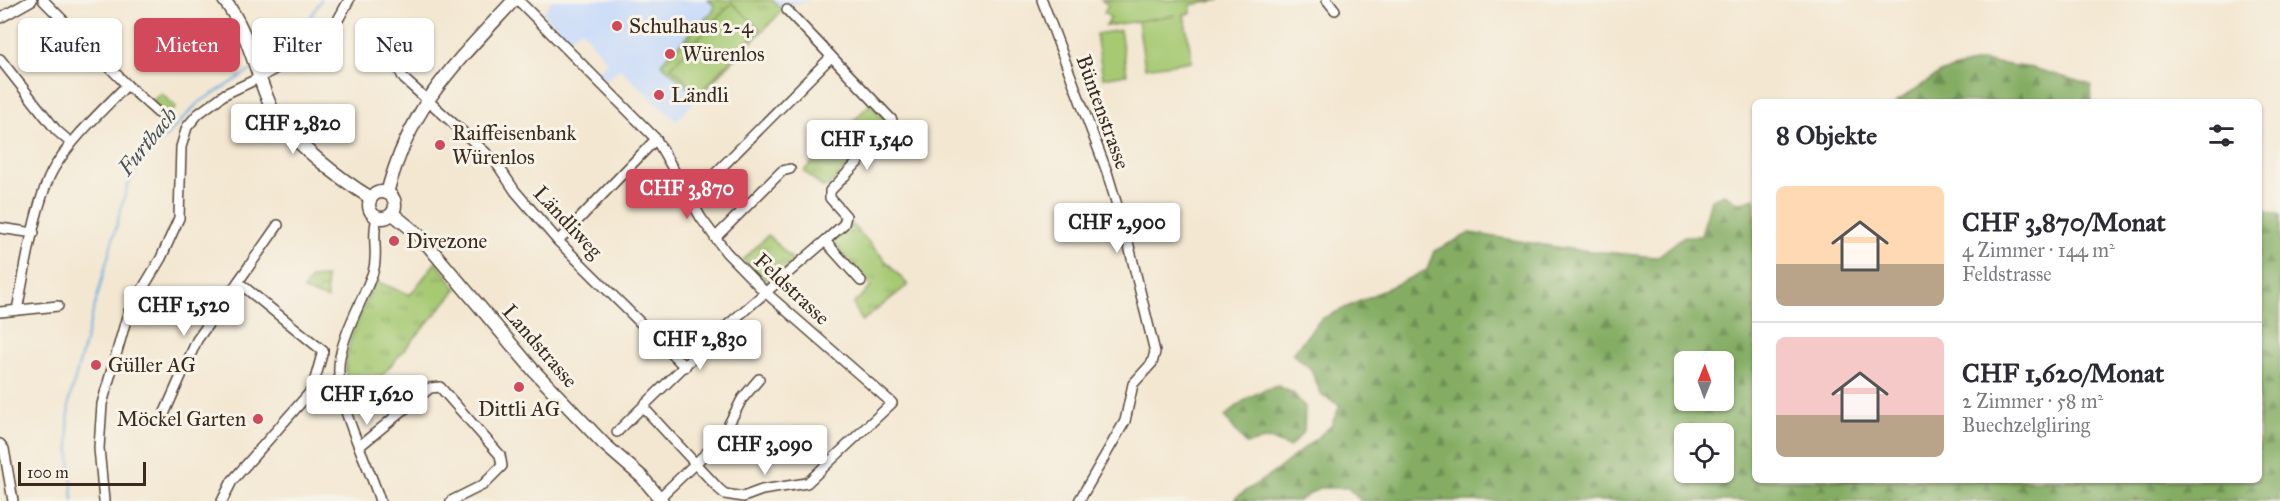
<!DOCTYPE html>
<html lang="de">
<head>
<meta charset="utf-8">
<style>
  body { margin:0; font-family:"IM FELL Great Primer",serif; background:#f7f7f7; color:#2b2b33; height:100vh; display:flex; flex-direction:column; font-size:22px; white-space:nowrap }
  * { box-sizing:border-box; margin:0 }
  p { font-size:20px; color:#7c7c81 }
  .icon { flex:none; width:33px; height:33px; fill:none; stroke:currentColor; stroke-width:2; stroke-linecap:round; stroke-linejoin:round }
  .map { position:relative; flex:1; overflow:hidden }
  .side { position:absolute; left:1752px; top:99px; width:510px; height:384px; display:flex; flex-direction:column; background:#fff; border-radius:9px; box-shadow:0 2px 4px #0004 }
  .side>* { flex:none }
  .guide { position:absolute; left:18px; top:18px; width:570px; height:54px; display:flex; gap:12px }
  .needle { width:39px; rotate:1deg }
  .buttons { position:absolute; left:1674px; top:351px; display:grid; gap:12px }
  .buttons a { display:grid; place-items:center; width:60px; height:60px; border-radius:9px; background:#fff; box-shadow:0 2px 4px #0004; font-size:30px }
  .scale { position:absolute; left:18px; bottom:15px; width:128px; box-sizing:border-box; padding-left:6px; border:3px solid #3b2a1e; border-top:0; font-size:16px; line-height:21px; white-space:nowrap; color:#3b2a1e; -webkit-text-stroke:4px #f7f3e8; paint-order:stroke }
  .price { position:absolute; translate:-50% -51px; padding:0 14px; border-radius:6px; background:#fff; color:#222; font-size:20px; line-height:39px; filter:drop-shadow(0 2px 3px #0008) }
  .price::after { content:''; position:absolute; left:50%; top:36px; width:18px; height:14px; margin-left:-9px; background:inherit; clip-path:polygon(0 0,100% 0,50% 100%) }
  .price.on { background:#d1495b; color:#fff }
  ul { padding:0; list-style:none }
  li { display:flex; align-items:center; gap:18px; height:150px; padding:0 24px }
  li+li { border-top:2px solid #e1e1e2 }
  li span { display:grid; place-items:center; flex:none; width:168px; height:120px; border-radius:9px; color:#555 }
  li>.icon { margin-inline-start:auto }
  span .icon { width:72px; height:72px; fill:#fffc; stroke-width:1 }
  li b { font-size:26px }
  h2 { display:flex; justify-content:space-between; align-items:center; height:72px; padding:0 24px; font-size:26px }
  .pill { padding:0 21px; border-radius:9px; background:#fff; box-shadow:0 2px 4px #0004; font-size:21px; line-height:54px }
  .pill.on { background:#d1495b; color:#fff }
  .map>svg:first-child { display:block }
  .built { fill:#cadcf9 }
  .grass { fill:url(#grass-tufts); stroke:#707a48; stroke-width:1.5 }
  .forest { fill:url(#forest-firs); stroke:#606c41; stroke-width:1.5; fill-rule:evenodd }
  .park { fill:url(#park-crowns); stroke:#707a48; stroke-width:1.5 }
  .pitch { fill:#a6c972; stroke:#707a48; stroke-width:1.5 }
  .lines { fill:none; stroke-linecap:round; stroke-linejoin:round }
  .stream { stroke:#6fafe2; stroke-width:2 }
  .street-casing { stroke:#574639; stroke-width:12 }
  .secondary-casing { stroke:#574639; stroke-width:15 }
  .street { stroke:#fff; stroke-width:9 }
  .secondary { stroke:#fff; stroke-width:12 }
  .poi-dot { fill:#d1495b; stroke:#f7f3e8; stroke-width:2 }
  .labels { text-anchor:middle; stroke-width:6; stroke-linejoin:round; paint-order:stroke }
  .poi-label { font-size:21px; fill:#3b2a1e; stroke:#f7f3e8; text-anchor:start }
  .street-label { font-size:21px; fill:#3b2a1e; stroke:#f7f3e8 }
  .water-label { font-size:22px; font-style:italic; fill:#4b5259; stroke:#f7f3e8 }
</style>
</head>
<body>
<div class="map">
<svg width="2280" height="501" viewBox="0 0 2280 501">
  <defs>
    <pattern id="grass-tufts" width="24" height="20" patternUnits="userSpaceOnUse" patternTransform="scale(1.5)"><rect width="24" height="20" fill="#a6c972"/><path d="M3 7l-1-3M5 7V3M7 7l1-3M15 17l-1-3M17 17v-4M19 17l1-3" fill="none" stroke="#88a35d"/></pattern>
    <pattern id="forest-firs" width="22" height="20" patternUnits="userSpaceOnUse" patternTransform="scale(1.5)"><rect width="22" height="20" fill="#84ad64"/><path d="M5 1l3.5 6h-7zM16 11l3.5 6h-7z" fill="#6d8d52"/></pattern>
    <pattern id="park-crowns" width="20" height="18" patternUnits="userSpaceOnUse" patternTransform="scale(1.5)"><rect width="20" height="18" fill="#a6c972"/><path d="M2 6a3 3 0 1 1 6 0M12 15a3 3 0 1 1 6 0" fill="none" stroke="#88a35d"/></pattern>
  </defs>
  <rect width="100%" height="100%" fill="#f7f3e8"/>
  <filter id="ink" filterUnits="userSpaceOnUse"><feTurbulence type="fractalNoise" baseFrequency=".0167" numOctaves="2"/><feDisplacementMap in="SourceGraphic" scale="12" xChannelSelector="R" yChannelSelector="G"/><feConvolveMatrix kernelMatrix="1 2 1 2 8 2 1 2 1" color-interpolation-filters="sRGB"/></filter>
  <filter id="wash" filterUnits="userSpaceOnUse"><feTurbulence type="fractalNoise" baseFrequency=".008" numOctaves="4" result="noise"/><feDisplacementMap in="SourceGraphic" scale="24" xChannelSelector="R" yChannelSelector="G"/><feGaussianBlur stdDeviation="1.35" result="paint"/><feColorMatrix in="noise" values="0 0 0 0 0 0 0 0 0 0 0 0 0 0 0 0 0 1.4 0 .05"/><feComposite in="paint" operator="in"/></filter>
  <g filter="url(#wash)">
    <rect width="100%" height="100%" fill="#f3e7d1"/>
    <path class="built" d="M 551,0 L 811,0 L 787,6 L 676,121 L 620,69 L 605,81 L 596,72 L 607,62 L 581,29 L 569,39 L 543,14 Z"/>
    <g class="grass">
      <path d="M 708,0 L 772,0 L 783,10 L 698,97 L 661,63 L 713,11 L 714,5 Z"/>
      <path d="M 870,104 L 887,121 L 887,126 L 827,187 L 822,187 L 804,171 Z"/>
      <path d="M 852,224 L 908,285 L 862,321 L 853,304 L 871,287 L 832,242 Z"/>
      <path d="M 768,235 L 794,261 L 768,283 L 743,260 Z"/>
      <path d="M 436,262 L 457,289 L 352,410 C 335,358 355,328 375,281 L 410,295 Z"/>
    </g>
    <g class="forest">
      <path d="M 1981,61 L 2033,68 L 2091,85 L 2092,102 L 1896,102 L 1942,72 Z"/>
      <path d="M 1724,194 L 1738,203 L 1755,198 L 1755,480 L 2259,480 L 2259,208 L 2280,215 L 2280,501 L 1361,501 L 1348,488 L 1319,488 L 1298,501 L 1236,501 L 1235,498 L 1276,471 L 1331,426 L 1340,405 L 1322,396 L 1310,368 L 1292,354 L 1321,319 L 1427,270 L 1434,251 L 1470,233 L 1569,249 L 1657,257 L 1684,236 L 1701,236 L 1711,199 ZM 1684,362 L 1724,362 L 1724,400 L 1684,400 ZM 1684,434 L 1724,434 L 1724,472 L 1684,472 Z"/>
      <path d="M 1278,386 L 1293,393 L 1305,407 L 1304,432 L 1289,447 L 1270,439 L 1246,444 L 1225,417 C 1241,401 1256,391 1278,386 Z"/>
    </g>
    <g class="park">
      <path d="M 161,93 L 176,107 L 166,118 L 151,103 Z"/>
      <path d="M 326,277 L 327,299 L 303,290 L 311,278 Z"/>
    </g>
    <g class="pitch">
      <path d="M 1101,0 L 1221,0 L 1190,5 L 1191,13 L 1184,14 L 1192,61 L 1145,68 L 1138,21 L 1176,15 L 1106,26 L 1111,18 L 1104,13 L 1108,5 Z"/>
      <path d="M 732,3 L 760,29 L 699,93 L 671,67 Z"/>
      <path d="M 1120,30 L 1127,74 L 1103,78 L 1096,34 Z"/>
    </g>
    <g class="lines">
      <g class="stream">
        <path d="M 261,65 C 289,49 305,27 321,0"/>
        <path d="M 73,501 L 68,427 L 69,401 L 127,187 L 141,163 L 198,103 L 253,69"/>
      </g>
    </g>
  </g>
  <g filter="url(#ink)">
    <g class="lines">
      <g class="street-casing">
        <g id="street">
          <path d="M 518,0 L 656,139 L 701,218 L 726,252 L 764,291 L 892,403 L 807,483 L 762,490 L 743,497 L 725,494 L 719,489 L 643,407"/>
          <path d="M 1042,0 L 1107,172 L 1128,242 L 1155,352 L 1152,363 L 1133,384 L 1125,421 L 1079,501"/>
          <path d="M 1327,0 L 1335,10"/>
          <path d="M 787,10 L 892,120 L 892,127 L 830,191 L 830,198 L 846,216 L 844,224 L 825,241"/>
          <path d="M 0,18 L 32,0"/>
          <path d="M 397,27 L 391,55 L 404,79 L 495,161 L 515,191 L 558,241 L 685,367"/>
          <path d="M 0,59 L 56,130 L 71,143"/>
          <path d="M 127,85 L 166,120"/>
          <path d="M 690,199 L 830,58"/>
          <path d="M 377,218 C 371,237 379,253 373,272 C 363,300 346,327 340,357 C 332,401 367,458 380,501"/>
          <path d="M 278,225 L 238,282 L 323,351"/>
          <path d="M 0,228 L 34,233"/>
          <path d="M 715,238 L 782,171 L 790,169"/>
          <path d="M 558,241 L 656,139"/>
          <path d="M 17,310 C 25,272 35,200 54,168 C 73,137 101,112 127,85 L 43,0"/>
          <path d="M 0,312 L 58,306"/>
          <path d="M 165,412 L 197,340 L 238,282"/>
          <path d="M 617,432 L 715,336 L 825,241 L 861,281"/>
          <path d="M 0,444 L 4,449 L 13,501"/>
          <path d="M 361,445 L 430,388 L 440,387 L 500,455 L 502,466 L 483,485 L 451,501"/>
          <path d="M 659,498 L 721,439 L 742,399 L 759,379"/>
          <path d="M 104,501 L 99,448 L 102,404 L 128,313 L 161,258 L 179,218 L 181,147 L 187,127 L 198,114 L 225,94 L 259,78 L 328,38 L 349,0"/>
          <path d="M 222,501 L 232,481 L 312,390 L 323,351"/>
        </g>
      </g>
      <g class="secondary-casing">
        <g id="secondary">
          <path d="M 224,0 C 249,31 255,73 272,109 C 286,138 343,181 371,198"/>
          <circle cx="382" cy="205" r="13"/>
          <path d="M 387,193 C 411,104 454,65 514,0"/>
          <path d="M 393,214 L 420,236 L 534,371 L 604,444 L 642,477 L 662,501"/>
        </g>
      </g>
      <use href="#street" class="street"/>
      <use href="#secondary" class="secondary"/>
    </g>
  </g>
  <g class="poi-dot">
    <circle cx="617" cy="26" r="6"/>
    <circle cx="670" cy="54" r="6"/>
    <circle cx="659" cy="95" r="6"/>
    <circle cx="440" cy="145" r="6"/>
    <circle cx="394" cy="241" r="6"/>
    <circle cx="96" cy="365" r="6"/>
    <circle cx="519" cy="387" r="6"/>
    <circle cx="258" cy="419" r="6"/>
  </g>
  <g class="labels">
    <g class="poi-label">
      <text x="629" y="33">Schulhaus 2-4</text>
      <text x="682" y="61">Würenlos</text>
      <text x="671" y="102">Ländli</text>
      <text x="452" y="140">Raiffeisenbank<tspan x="452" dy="24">Würenlos</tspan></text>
      <text x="406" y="248">Divezone</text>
      <text x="108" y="372">Güller AG</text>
      <text x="519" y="416" text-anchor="middle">Dittli AG</text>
      <text x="246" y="426" text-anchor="end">Möckel Garten</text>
    </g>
    <g class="street-label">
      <text transform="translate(1103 112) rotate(70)" y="7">Büntenstrasse</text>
      <text transform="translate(568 222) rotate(47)" y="7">Ländliweg</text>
      <text transform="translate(792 289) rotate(43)" y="7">Feldstrasse</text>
      <text transform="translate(540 346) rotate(49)" y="7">Landstrasse</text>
    </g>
    <g class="water-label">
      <text transform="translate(147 141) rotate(-51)" y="8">Furtbach</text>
    </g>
  </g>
</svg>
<div class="buttons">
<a><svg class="needle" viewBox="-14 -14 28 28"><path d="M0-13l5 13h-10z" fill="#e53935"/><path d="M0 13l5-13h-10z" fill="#7c7c81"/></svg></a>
<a><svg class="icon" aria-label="locate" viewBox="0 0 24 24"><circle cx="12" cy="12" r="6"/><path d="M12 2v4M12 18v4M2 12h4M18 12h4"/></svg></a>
</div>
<div class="scale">100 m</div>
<b class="price" style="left:293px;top:155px">CHF 2,820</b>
<b class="price" style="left:867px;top:171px">CHF 1,540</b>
<b class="price on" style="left:687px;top:220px">CHF 3,870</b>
<b class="price" style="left:1117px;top:254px">CHF 2,900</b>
<b class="price" style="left:184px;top:337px">CHF 1,520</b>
<b class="price" style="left:700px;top:371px">CHF 2,830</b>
<b class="price" style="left:367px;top:426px">CHF 1,620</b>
<b class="price" style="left:765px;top:476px">CHF 3,090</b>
<div class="guide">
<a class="pill">Kaufen</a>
<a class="pill on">Mieten</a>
<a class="pill">Filter</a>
<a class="pill">Neu</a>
</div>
<section class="side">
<h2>8 Objekte<svg class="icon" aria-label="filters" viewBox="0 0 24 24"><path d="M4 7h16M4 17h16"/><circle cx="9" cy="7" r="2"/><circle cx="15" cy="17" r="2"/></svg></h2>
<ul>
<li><span style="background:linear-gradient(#ffd9b3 65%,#b9a48a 0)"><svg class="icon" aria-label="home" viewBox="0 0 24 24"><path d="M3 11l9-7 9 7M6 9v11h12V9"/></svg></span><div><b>CHF 3,870/Monat</b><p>4 Zimmer · 144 m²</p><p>Feldstrasse</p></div></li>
<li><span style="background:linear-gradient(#f6c9c9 65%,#b9a48a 0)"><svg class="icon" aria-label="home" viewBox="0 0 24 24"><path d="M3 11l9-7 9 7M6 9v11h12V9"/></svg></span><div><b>CHF 1,620/Monat</b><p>2 Zimmer · 58 m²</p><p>Buechzelgliring</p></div></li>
</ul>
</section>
</div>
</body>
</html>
